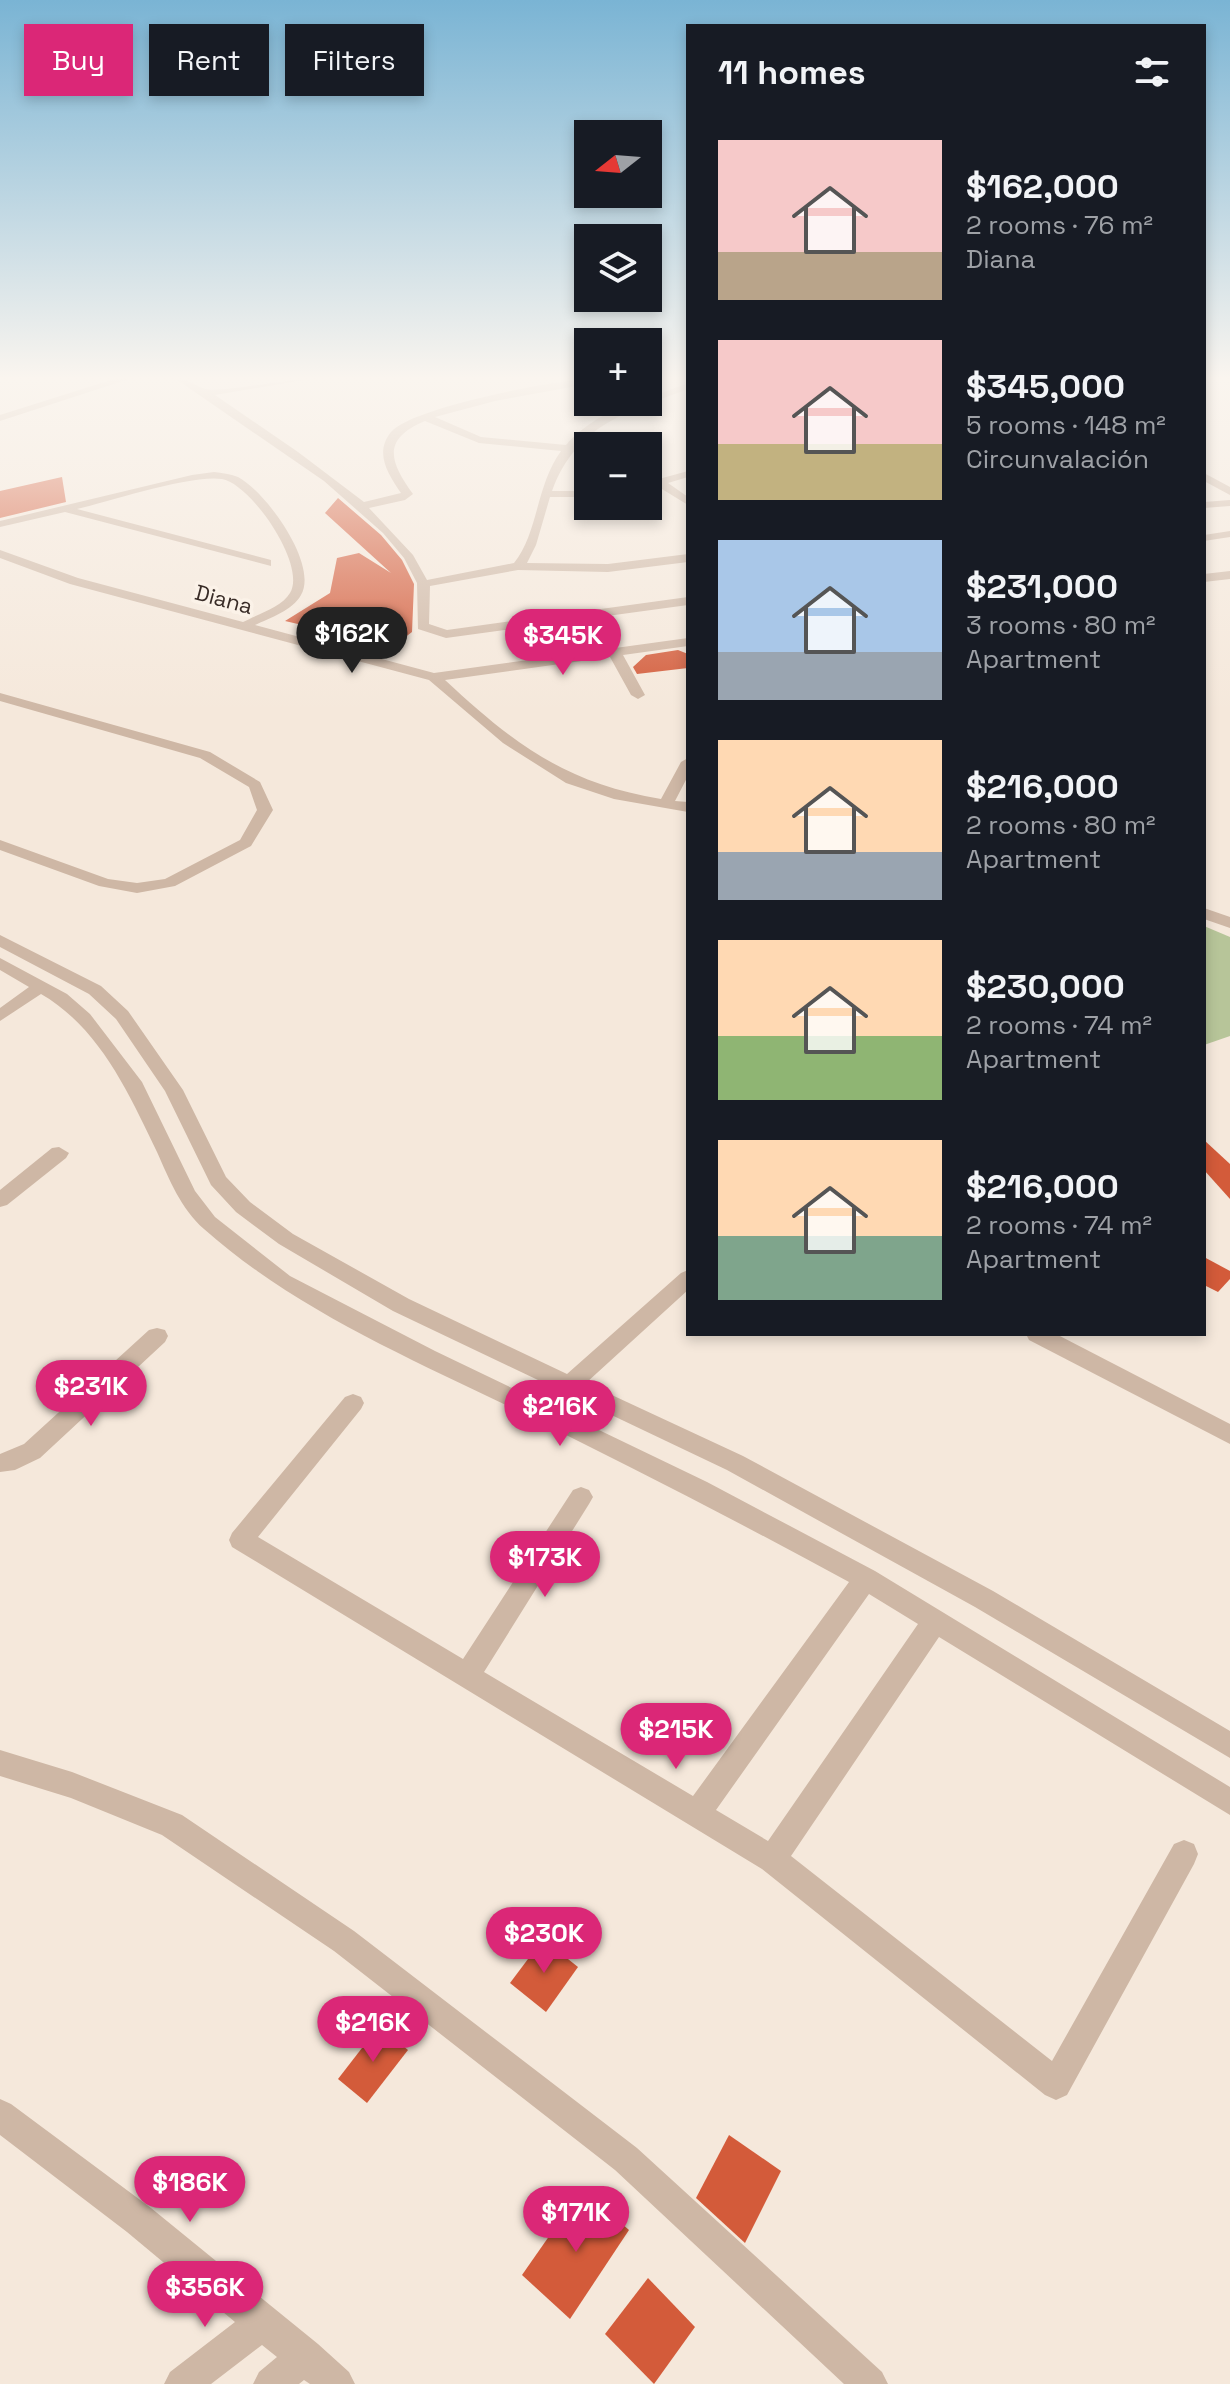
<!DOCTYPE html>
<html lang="en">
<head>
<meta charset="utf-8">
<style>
  body { margin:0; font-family:"Space Grotesk",sans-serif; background:#20242c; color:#f1f3f6; height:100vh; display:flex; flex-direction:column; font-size:30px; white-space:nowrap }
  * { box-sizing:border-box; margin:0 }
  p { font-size:26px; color:#9ea1a6 }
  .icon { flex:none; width:44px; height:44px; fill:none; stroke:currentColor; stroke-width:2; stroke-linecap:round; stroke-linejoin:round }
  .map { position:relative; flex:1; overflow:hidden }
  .drawer { position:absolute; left:686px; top:24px; width:520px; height:1312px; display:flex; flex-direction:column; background:#171b24; border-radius:0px; box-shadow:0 4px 12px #0003 }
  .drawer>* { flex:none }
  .banner { position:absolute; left:24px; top:24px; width:542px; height:72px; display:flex; gap:16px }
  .needle { width:52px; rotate:253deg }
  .fabs { position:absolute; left:574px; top:120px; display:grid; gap:16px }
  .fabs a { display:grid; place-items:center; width:88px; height:88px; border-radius:0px; background:#171b24; box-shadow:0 4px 12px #0003; font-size:40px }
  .price { position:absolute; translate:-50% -68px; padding:0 18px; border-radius:28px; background:#db2777; color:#fff; font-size:26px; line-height:52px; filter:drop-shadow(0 2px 4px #0008) }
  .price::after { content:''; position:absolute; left:50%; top:48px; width:24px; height:18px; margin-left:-12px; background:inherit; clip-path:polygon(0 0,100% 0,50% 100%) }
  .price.active { background:#222; color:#fff }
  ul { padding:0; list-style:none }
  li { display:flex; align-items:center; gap:24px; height:200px; padding:0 32px }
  li span { display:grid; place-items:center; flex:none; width:224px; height:160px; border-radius:0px; color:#555 }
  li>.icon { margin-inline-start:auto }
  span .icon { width:96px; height:96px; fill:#fffc; stroke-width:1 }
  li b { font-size:34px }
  h2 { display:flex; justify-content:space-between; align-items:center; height:96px; padding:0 32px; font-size:34px }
  .chip { padding:0 28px; border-radius:0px; background:#171b24; box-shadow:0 4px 12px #0003; font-size:28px; line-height:72px }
  .chip.active { background:#db2777; color:#fff }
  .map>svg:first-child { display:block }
  .green { fill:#b7c599 }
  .building { fill:#d35b3a }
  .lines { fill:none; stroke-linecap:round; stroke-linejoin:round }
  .minor { fill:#ceb7a5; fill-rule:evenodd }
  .labels { text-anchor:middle; stroke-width:7; stroke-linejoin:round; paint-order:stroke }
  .far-street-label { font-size:22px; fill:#392c27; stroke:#fbf2e8 }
</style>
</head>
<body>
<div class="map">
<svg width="1230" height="2384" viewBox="0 0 1230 2384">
  <rect width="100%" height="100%" fill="#f5e8db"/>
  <path class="green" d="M 1204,926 L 1230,937 L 1230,1036 L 1204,1045 Z"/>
  <g class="building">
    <path d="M 62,477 L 66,502 L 0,518 L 0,491 Z"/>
    <path d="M 338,498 L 381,535 L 402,560 L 414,584 L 412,632 L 388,650 L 339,637 L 329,619 L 315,628 L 285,621 L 330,593 L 337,558 L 359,553 L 391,573 L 325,513 Z"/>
    <path d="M 678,650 L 688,654 L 688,668 L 637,674 L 633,667 L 646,655 Z"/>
    <path d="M 1204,1140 L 1230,1164 L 1230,1199 L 1204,1170 Z"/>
    <path d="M 1204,1257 L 1230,1271 L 1230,1279 L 1218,1292 L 1204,1285 Z"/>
    <path d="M 543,1939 L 578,1967 L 546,2012 L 510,1983 Z"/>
    <path d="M 379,2026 L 408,2050 L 367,2103 L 338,2079 Z"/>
    <path d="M 729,2135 L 781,2171 L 745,2243 L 696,2198 Z"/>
    <path d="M 582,2189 L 629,2230 L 570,2319 L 522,2275 Z"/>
    <path d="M 648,2278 L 695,2327 L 654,2384 L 605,2334 Z"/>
  </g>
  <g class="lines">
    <g class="minor">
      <path d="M 114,379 L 129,379 L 0,421 L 0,415 Z"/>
      <path d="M 176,379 C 190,379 194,386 206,389 C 219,393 287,379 310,379 L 215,395 L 298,452 L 364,502 L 401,493 C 388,474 374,453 391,432 C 410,408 555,380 588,379 L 588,384 L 495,401 L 435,417 L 481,437 L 566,445 C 584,424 620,402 648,402 L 648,398 L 688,383 L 688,389 C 627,412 577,424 552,491 L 588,491 L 588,497 L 550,497 L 536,545 L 527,563 L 608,564 L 688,554 L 688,562 L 608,572 L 518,570 L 430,586 L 429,624 L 447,630 L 688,597 L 688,605 L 446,638 L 418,629 L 417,583 L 404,558 L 383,533 L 324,481 ZM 425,421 L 479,443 L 561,451 C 536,485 538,534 514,563 L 427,580 L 413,555 L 369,508 L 405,500 L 413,494 C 389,461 382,439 425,421 Z"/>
      <path d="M 688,471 L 688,477 L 668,483 L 688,497 L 688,505 L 657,486 L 648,488 L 648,482 Z"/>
      <path d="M 214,472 C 222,473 230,474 238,477 C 265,491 319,564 301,595 C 293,610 270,618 255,625 L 434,673 L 688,638 L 688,646 L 623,655 L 645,695 L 638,699 L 631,695 L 610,657 L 445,680 C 514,744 565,783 661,799 L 681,762 L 688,758 L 688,776 L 675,801 L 688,802 L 688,812 L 614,799 L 566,783 L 503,743 L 429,680 L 70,584 L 0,558 L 0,550 L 78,578 L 243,622 C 256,615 282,607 290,593 C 307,565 251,484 222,479 C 193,474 110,501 77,509 L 271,560 L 271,566 L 65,512 L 0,527 L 0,521 L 192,475 Z"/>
      <path d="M 1204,473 L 1230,487 L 1230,495 L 1204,481 Z"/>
      <path d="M 1230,500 L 1230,506 L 1204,508 L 1204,502 Z"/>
      <path d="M 1230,531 L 1230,537 L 1204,541 L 1204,535 Z"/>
      <path d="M 1230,571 L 1230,579 L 1204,582 L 1204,574 Z"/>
      <path d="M 0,693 L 210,752 L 260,782 L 273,810 L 251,846 L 175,886 L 137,893 L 99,886 L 0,850 L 0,840 L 108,879 L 137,883 L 165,879 L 240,840 L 257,810 L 249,787 L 200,758 L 0,701 Z"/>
      <path d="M 1204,908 L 1230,917 L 1230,928 L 1204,919 Z"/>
      <path d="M 0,935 L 101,986 L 128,1011 L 183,1090 L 226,1177 L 250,1202 L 293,1234 L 409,1299 L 567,1374 L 681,1273 L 688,1270 L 688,1290 L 586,1383 L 743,1456 L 993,1591 L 1230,1731 L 1230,1758 L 975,1607 L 727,1470 L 393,1311 L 279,1244 L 236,1212 L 211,1185 L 165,1091 L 116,1019 L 89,994 L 0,947 Z"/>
      <path d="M 0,958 L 67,994 L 90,1014 L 142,1082 L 195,1191 L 215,1217 L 290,1276 L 435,1351 L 707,1482 L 875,1571 L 1230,1787 L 1230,1815 L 939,1637 L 791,1856 L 1052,2061 L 1174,1844 L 1184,1840 L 1194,1844 L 1198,1854 L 1194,1864 L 1067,2095 L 1056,2100 L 1045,2095 L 762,1869 L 232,1547 L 229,1540 L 232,1533 L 345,1397 L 353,1394 L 361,1397 L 364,1403 L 361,1409 L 258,1537 L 463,1659 L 573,1490 L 581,1487 L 589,1490 L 593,1497 L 589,1504 L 484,1672 L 693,1796 L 849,1582 C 739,1522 629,1466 516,1410 C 409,1358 294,1309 204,1229 C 181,1209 169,1179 157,1152 C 129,1094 100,1028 41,994 L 0,1021 L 0,1008 L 29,987 L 0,970 ZM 869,1594 L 918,1624 L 768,1841 L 716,1810 Z"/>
      <path d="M 59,1147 L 69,1153 L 66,1158 L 7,1205 L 0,1207 L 0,1190 L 52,1148 Z"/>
      <path d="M 157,1328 L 165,1330 L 168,1336 L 165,1342 L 40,1458 L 15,1470 L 0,1472 L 0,1454 L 24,1444 L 149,1330 Z"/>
      <path d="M 1026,1334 L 1056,1334 L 1230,1424 L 1230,1444 L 1029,1340 Z"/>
      <path d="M 0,1750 L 72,1772 L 182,1815 L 354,1931 L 637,2148 L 882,2372 L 888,2384 L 844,2384 L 615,2170 L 334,1951 L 162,1835 L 71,1798 L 0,1776 Z"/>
      <path d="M 0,2099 L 11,2104 L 151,2208 L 318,2344 L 349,2372 L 355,2384 L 310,2384 L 304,2380 L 299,2384 L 253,2384 L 259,2372 L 277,2357 L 262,2345 L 211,2384 L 164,2384 L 170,2372 L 235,2322 L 127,2232 L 0,2135 Z"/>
    </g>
  </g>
  <linearGradient id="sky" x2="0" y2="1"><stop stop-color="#7ab4d4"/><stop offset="0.53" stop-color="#faf5ef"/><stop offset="1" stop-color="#faf5ef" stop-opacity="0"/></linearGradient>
  <rect width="1230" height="713" fill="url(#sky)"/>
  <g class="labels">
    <g class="far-street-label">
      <text transform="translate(224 599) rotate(15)" y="8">Diana</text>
    </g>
  </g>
</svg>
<div class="fabs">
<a><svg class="needle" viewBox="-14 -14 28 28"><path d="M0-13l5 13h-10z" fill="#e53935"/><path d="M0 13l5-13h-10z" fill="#9ea1a6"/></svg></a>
<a><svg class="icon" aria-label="layers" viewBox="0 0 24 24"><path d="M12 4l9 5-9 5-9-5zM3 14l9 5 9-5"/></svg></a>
<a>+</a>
<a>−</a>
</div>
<b class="price active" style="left:352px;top:675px">$162K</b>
<b class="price" style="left:563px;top:677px">$345K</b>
<b class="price" style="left:91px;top:1428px">$231K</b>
<b class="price" style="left:560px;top:1448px">$216K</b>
<b class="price" style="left:545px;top:1599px">$173K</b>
<b class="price" style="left:676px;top:1771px">$215K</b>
<b class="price" style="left:544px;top:1975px">$230K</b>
<b class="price" style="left:373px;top:2064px">$216K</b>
<b class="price" style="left:190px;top:2224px">$186K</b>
<b class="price" style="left:576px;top:2254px">$171K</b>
<b class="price" style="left:205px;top:2329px">$356K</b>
<div class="banner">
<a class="chip active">Buy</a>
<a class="chip">Rent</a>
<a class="chip">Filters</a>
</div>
<section class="drawer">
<h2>11 homes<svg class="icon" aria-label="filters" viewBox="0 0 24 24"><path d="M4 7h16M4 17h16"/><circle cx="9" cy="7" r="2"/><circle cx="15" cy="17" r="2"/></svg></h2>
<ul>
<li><span style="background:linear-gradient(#f6c9c9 70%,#b9a48a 0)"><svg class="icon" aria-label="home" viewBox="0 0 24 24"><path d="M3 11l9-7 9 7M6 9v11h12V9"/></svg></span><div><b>$162,000</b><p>2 rooms · 76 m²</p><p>Diana</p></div></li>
<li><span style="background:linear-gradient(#f6c9c9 65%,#c2b280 0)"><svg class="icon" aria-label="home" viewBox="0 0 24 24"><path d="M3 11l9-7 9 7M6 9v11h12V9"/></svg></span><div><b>$345,000</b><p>5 rooms · 148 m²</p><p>Circunvalación</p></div></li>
<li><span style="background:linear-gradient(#a9c7e8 70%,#9aa5b1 0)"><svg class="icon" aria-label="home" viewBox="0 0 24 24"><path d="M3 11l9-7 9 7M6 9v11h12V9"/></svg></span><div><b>$231,000</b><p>3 rooms · 80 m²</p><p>Apartment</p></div></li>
<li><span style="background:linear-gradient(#ffd9b3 70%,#9aa5b1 0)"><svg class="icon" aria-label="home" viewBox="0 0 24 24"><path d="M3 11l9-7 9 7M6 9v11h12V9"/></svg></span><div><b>$216,000</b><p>2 rooms · 80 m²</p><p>Apartment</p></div></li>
<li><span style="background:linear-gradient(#ffd9b3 60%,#8fb573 0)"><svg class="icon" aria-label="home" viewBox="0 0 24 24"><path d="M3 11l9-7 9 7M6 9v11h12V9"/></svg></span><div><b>$230,000</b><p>2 rooms · 74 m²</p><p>Apartment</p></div></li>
<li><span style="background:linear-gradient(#ffd9b3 60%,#7fa58c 0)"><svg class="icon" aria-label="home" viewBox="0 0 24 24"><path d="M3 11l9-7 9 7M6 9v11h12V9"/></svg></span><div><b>$216,000</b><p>2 rooms · 74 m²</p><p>Apartment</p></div></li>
</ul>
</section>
</div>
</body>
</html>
